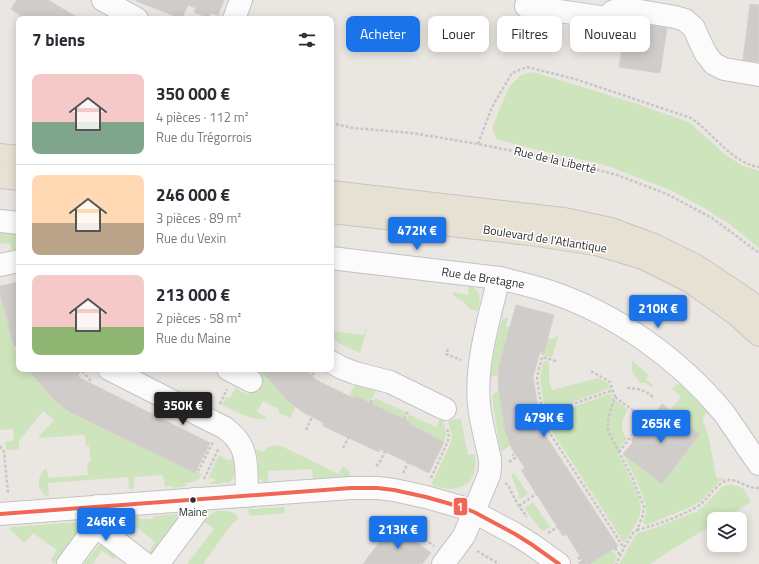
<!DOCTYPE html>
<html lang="fr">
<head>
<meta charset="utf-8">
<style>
  body { margin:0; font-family:"Titillium Web",sans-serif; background:#f7f7f7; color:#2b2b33; height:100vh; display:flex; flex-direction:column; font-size:15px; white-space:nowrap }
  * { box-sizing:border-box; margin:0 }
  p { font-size:13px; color:#7c7c81 }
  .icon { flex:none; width:22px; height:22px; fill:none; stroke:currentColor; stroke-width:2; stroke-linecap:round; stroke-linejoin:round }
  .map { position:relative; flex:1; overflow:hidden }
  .drawer { position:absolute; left:16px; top:16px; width:318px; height:356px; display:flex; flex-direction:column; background:#fff; border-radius:8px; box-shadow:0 2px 10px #0003 }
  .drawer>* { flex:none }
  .hud { position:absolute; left:346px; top:16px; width:353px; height:36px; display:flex; gap:8px }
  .tools { position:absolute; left:707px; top:512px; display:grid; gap:8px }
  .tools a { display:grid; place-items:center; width:40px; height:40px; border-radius:8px; background:#fff; box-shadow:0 2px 10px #0003; font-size:20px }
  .price { position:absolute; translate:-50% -34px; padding:0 9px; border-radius:4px; background:#1a73e8; color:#fff; font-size:13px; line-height:26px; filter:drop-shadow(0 1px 2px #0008) }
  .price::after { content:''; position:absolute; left:50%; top:24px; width:12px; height:9px; margin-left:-6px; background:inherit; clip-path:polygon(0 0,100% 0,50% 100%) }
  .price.selected { background:#222; color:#fff }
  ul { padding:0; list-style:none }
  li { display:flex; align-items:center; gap:12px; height:100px; padding:0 16px }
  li+li { border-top:1px solid #e1e1e2 }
  li span { display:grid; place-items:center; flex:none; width:112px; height:80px; border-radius:8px; color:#555 }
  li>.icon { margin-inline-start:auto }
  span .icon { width:48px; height:48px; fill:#fffc; stroke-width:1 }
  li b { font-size:17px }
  h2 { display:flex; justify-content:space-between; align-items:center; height:48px; padding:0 16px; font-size:17px }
  .pill { padding:0 14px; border-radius:8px; background:#fff; box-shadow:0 2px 10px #0003; font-size:14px; line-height:36px }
  .pill.selected { background:#1a73e8; color:#fff }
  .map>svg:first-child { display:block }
  .green { fill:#cee4bc }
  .building { fill:#cfccc9; stroke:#d5d2ce }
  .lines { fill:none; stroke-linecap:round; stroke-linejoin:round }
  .minor-casing { stroke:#c3c3c3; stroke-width:24 }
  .major-casing { stroke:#c6c4c2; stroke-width:24 }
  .path { stroke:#c7c7c6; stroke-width:2.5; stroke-dasharray:3 2; stroke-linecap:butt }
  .minor { stroke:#fcfbfb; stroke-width:22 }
  .major { stroke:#e7e1d4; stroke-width:22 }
  .bus-1-casing { stroke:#fff; stroke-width:7 }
  .bus-1 { stroke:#f16655; stroke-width:4 }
  .bus-dot { fill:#2c2c2c; stroke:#fff; stroke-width:1.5 }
  .labels { text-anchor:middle; stroke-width:3; stroke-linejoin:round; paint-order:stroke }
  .bus-label { font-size:11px; fill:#2c2c2c; stroke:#fff }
  .street-label { font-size:12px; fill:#2c2c2c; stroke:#fff }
  .line-badge { stroke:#fff; stroke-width:1.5 }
  .badge-label { font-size:11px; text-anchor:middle; font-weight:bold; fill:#fff }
</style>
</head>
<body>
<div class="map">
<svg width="759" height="564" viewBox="0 0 759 564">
  <rect width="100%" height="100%" fill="#eae6e2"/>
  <g class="green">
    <path d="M 533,72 L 631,102 L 689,122 L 727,156 L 743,166 L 759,171 L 759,248 L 731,225 L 701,206 L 668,189 L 605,165 L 538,150 L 497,139 L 492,128 L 509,87 L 521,75 Z"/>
    <path d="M 0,228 L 19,231 L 19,252 L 13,253 L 10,243 L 0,244 Z"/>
    <path d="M 469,286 C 483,291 480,299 478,311 L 470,309 L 463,301 L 454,296 L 452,292 L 468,295 Z"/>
    <path d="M 0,293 L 14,348 L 19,356 L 19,369 L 28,369 L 54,400 L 70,412 L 195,472 L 196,471 L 202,474 L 199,479 L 197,479 L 197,481 L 186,483 L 186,486 L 173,488 L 173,486 L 165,487 L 163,475 L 134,477 L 134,489 L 129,489 L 128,477 L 48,483 L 49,497 C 36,493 36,474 47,468 L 48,478 L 88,475 L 87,463 L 91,462 L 89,446 L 86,446 L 85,435 L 38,438 L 54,420 L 43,411 L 19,441 L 19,449 L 6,450 L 5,442 L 14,440 L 13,429 L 0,430 Z"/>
    <path d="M 508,318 L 506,326 L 510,328 L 499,365 L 499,375 L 490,377 L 495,347 L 502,319 Z"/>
    <path d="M 366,328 L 367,328 L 360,353 L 340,344 L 331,337 L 331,330 L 331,331 L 364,335 Z"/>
    <path d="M 559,334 L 552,357 L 550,357 L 539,354 L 540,352 L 544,353 L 548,338 C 553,340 556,338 559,334 Z"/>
    <path d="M 544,361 L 548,361 L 549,363 L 549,381 L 552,390 L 598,378 L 608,383 L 610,388 L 582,399 L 545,412 L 540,378 Z"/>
    <path d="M 632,361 L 649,375 L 646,379 L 653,385 L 651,387 L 646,383 L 638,383 L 639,380 C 632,374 631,370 632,361 Z"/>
    <path d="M 249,369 L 260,369 L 288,401 L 295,407 L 290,418 L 278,412 L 279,409 L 263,401 L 257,412 L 268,418 C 256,423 233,410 222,405 L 226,397 L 230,398 L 235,388 L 248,395 L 259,374 Z"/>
    <path d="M 355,384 L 376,390 L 369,403 L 355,395 L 353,398 L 349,396 Z"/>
    <path d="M 679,384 C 689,387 702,406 709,414 L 706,414 L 704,415 L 703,420 L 703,423 L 705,426 L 709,439 L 716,477 L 719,478 L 726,478 L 719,482 L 702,500 L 691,507 L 646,525 L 643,523 C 644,519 646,515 646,511 C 646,496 630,468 623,454 L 662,484 L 700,434 L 670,410 L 681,397 L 672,389 L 676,385 Z"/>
    <path d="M 499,390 L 511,445 L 502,451 L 500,448 L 493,404 L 492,395 Z"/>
    <path d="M 612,393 L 612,395 L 611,397 L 628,410 C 622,420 618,429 627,438 L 617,452 C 623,464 642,497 641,509 C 640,521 630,533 624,543 L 547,423 L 546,417 Z"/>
    <path d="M 375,398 L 406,412 L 403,419 L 389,412 L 374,408 L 375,405 L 372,404 Z"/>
    <path d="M 408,414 L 436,427 L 441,418 L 443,419 L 446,435 L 444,442 L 409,424 L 406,420 Z"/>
    <path d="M 461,419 L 468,455 L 475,454 C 477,473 472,488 450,489 C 444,489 437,486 431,485 L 451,442 L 452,435 L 448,422 L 451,420 Z"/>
    <path d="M 276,445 L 283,447 L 339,474 L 343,466 L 349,471 L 350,476 L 348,477 L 313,479 L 312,469 L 268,471 L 268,482 C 253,482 259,468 258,459 C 257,455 256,452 255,449 L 264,452 C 267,447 270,446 276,445 Z"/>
    <path d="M 219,455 L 228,460 L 231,460 L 233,455 C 237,464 238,480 227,483 L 224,482 L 221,484 L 210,484 L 210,482 L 215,481 L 215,479 L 208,478 Z"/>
    <path d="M 514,473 L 528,494 L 521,499 L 518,498 L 518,496 L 519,494 L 511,475 Z"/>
    <path d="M 731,484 L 743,488 L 751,502 L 723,519 L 714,519 L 714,524 L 676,547 L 650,564 L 619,564 L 635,536 L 640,532 L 649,530 L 696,512 L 703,507 L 722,487 Z"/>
    <path d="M 533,502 L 550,527 L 544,531 L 541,530 L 525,509 L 526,507 Z"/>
    <path d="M 284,507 L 285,513 L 251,516 L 248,513 L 249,509 Z"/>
    <path d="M 216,511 C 224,511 231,510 237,515 L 238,519 L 232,524 L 203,564 L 187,564 L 214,529 L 205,522 L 210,515 Z"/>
    <path d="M 177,514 L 179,515 L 179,517 L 153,553 L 150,553 L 150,550 L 155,542 L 132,523 L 123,533 L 116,527 L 115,525 C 115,523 115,521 118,519 C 121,516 134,517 139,517 L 139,519 L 153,519 L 153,516 Z"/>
    <path d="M 78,522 L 83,523 L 83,528 L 57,562 L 54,564 L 53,563 L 51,560 L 57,550 L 33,533 L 25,543 L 10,530 L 10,528 L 12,527 Z"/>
    <path d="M 100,544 L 117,555 L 114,559 L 102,551 L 92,564 L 84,564 Z"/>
    <path d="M 613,550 L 617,556 L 614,564 L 590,564 Z"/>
  </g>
  <g class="building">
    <path d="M 17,0 L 48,0 L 80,19 L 26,19 L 11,9 Z"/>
    <path d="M 136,0 L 224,0 L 218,15 L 210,13 L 208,18 L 194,12 L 196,8 L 188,5 L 182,19 L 136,1 Z"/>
    <path d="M 750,4 L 759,5 L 759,62 L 743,60 Z"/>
    <path d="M 626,21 L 667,28 L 660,73 L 619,67 Z"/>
    <path d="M 19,282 L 19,346 L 14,347 L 0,293 L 0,286 Z"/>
    <path d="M 516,305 L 554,315 L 544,353 L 540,352 L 533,377 L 542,430 L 618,546 L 590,564 L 585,564 L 566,534 L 563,536 L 521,470 L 525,468 L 512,449 L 505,431 L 498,385 L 499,365 Z"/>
    <path d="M 28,369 L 73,369 L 80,378 L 210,443 L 195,473 L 70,412 L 54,400 Z"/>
    <path d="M 260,369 L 306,369 L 316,380 L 353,398 L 354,395 L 372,404 L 410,422 L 409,424 L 444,442 L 429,473 L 380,449 L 379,452 L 323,426 L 324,423 L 304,413 L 288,401 Z"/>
    <path d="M 662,404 L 700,434 L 662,484 L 623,454 L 633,442 L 631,440 L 643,424 L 650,415 L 652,417 Z"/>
    <path d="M 393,524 L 431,553 L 422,564 L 363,564 Z"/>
  </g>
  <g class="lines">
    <g class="minor-casing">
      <g id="minor">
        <path d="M 103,0 L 137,19"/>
        <path d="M 526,6 L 606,18 L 612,12 L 622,8 L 675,17 L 685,20 L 694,28 L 700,42 L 706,54 L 714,64 L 724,69 L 759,75"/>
        <path d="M 234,19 L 241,0"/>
        <path d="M 0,221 L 19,223"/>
        <path d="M 331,258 L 499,278 C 515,282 532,286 548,291 C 615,313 678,358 723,412 C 727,417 731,424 735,429 C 743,441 751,453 759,464"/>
        <path d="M 0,265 L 19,261"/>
        <path d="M 331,362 L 342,368 L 355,373 L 390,382 L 445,409"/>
        <path d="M 109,369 L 225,428 C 230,432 235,436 238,441 C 249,456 246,478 247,496"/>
        <path d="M 228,369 L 251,381"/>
        <path d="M 0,514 L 294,492 L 351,488 L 377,488 L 394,490 L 426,497 L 461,507 L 474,512 L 515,534 L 531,544 L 559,564"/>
        <path d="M 96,526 L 145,564"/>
        <path d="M 68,564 L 99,522 L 98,506"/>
        <path d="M 158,564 L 196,513 L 195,499"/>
        <path d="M 443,564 L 464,536 L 489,475 L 490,467 L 490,459 C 486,441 481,423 479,405 C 475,364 489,318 499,278"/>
      </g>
    </g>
    <g class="major-casing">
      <g id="major">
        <path d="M 0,155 L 19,157"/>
        <path d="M 0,177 L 19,179"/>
        <path d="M 331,192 L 564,219 L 611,229 L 654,245 L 695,265 L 746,299 L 759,310"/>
        <path d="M 331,212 L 530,234 L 596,244 L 643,258 L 691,282 L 737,315 L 759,335"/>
      </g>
    </g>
    <g class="path">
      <path d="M 331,123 L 353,128 L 412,133 L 478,144 L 564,161 L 617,175 L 667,194 L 712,218 L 759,253"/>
      <path d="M 478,144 L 492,107 L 512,73 L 527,67 L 575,79 L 691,118 C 710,131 723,151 744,162 C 749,165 754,166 759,167"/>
      <path d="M 448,349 L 446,354 L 461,360"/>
      <path d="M 556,361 L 542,357 L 537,378 L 544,424 L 624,548"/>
      <path d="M 309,369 L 314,375"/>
      <path d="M 82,371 L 90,380 L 89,382"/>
      <path d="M 591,371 L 610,382 L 615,397 L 610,412 L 608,421 L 608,431 L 633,479 L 644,507 L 643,515 L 637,530 L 633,533 L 624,548 L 616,564"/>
      <path d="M 77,374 L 84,369"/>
      <path d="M 627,388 C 639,389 644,389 653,397"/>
      <path d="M 615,397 L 638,414"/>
      <path d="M 371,403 L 373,398"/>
      <path d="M 220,404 L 227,389"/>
      <path d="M 542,415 L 613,390"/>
      <path d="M 635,418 L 643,424"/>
      <path d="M 404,419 L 408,411"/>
      <path d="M 306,430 L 312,417"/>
      <path d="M 0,446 L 4,452 L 8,494"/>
      <path d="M 343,448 L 350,435"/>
      <path d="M 619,452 L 632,435"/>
      <path d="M 509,462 L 515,458 L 513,454"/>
      <path d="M 376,466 L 380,462 L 385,451"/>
      <path d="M 197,469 L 199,470 L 213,442"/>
      <path d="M 403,473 L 408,463"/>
      <path d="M 431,478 L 448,441 L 449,437 L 447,427"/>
      <path d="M 204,479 L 219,448"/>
      <path d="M 505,483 L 508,485 L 517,503 L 527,517"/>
      <path d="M 519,506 L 536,494"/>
      <path d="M 397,518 L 434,546"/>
      <path d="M 637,530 C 656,525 685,515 701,504 C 708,498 719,481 729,480 C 739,480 748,489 759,488"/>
      <path d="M 548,533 L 558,527"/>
      <path d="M 413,540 L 418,534"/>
      <path d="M 615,548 L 620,555"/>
      <path d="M 477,551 L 499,564"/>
      <path d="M 578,557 L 582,561 L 583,560"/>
      <path d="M 579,564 L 582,561 L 584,564"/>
    </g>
    <use href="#minor" class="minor"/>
    <use href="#major" class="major"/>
    <g class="bus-1-casing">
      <path id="bus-1" d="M 0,514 L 351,488 L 377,488 L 394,490 L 426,497 L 461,507 L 474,512 L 515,534 L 531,544 L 559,564"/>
    </g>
    <use href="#bus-1" class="bus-1"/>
  </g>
  <circle class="bus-dot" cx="193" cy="500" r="3.5"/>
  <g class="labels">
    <g class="bus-label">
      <text x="193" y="516">Maine</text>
    </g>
    <g class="street-label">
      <text transform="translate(555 160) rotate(13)" y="4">Rue de la Liberté</text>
      <text transform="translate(545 239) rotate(9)" y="4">Boulevard de l'Atlantique</text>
      <text transform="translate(483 278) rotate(9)" y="4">Rue de Bretagne</text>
    </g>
  </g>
  <rect class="line-badge" x="453" y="497" width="15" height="19" rx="4" fill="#f16655"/>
  <g class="badge-label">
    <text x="460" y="511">1</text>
  </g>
</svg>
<div class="tools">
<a><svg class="icon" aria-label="layers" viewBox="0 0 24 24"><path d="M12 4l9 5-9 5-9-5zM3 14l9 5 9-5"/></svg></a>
</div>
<b class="price" style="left:417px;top:251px">472K €</b>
<b class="price" style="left:658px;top:329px">210K €</b>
<b class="price selected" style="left:183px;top:426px">350K €</b>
<b class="price" style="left:544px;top:438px">479K €</b>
<b class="price" style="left:661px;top:444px">265K €</b>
<b class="price" style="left:106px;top:542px">246K €</b>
<b class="price" style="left:398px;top:550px">213K €</b>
<div class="hud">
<a class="pill selected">Acheter</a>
<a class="pill">Louer</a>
<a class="pill">Filtres</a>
<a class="pill">Nouveau</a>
</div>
<section class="drawer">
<h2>7 biens<svg class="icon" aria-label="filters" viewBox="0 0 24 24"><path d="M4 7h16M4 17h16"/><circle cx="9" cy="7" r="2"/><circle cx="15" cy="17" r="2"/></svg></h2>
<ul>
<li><span style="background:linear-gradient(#f6c9c9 60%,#7fa58c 0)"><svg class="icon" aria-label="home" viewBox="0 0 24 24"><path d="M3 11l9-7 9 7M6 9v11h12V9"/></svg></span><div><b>350 000 €</b><p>4 pièces · 112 m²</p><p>Rue du Trégorrois</p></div></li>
<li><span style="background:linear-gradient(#ffd9b3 60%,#b9a48a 0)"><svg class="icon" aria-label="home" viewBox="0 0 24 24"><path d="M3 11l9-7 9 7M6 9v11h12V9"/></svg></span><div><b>246 000 €</b><p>3 pièces · 89 m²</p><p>Rue du Vexin</p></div></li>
<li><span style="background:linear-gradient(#f6c9c9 65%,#8fb573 0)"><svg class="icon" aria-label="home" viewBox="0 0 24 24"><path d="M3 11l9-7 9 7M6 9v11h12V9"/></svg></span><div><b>213 000 €</b><p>2 pièces · 58 m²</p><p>Rue du Maine</p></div></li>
</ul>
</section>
</div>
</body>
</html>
